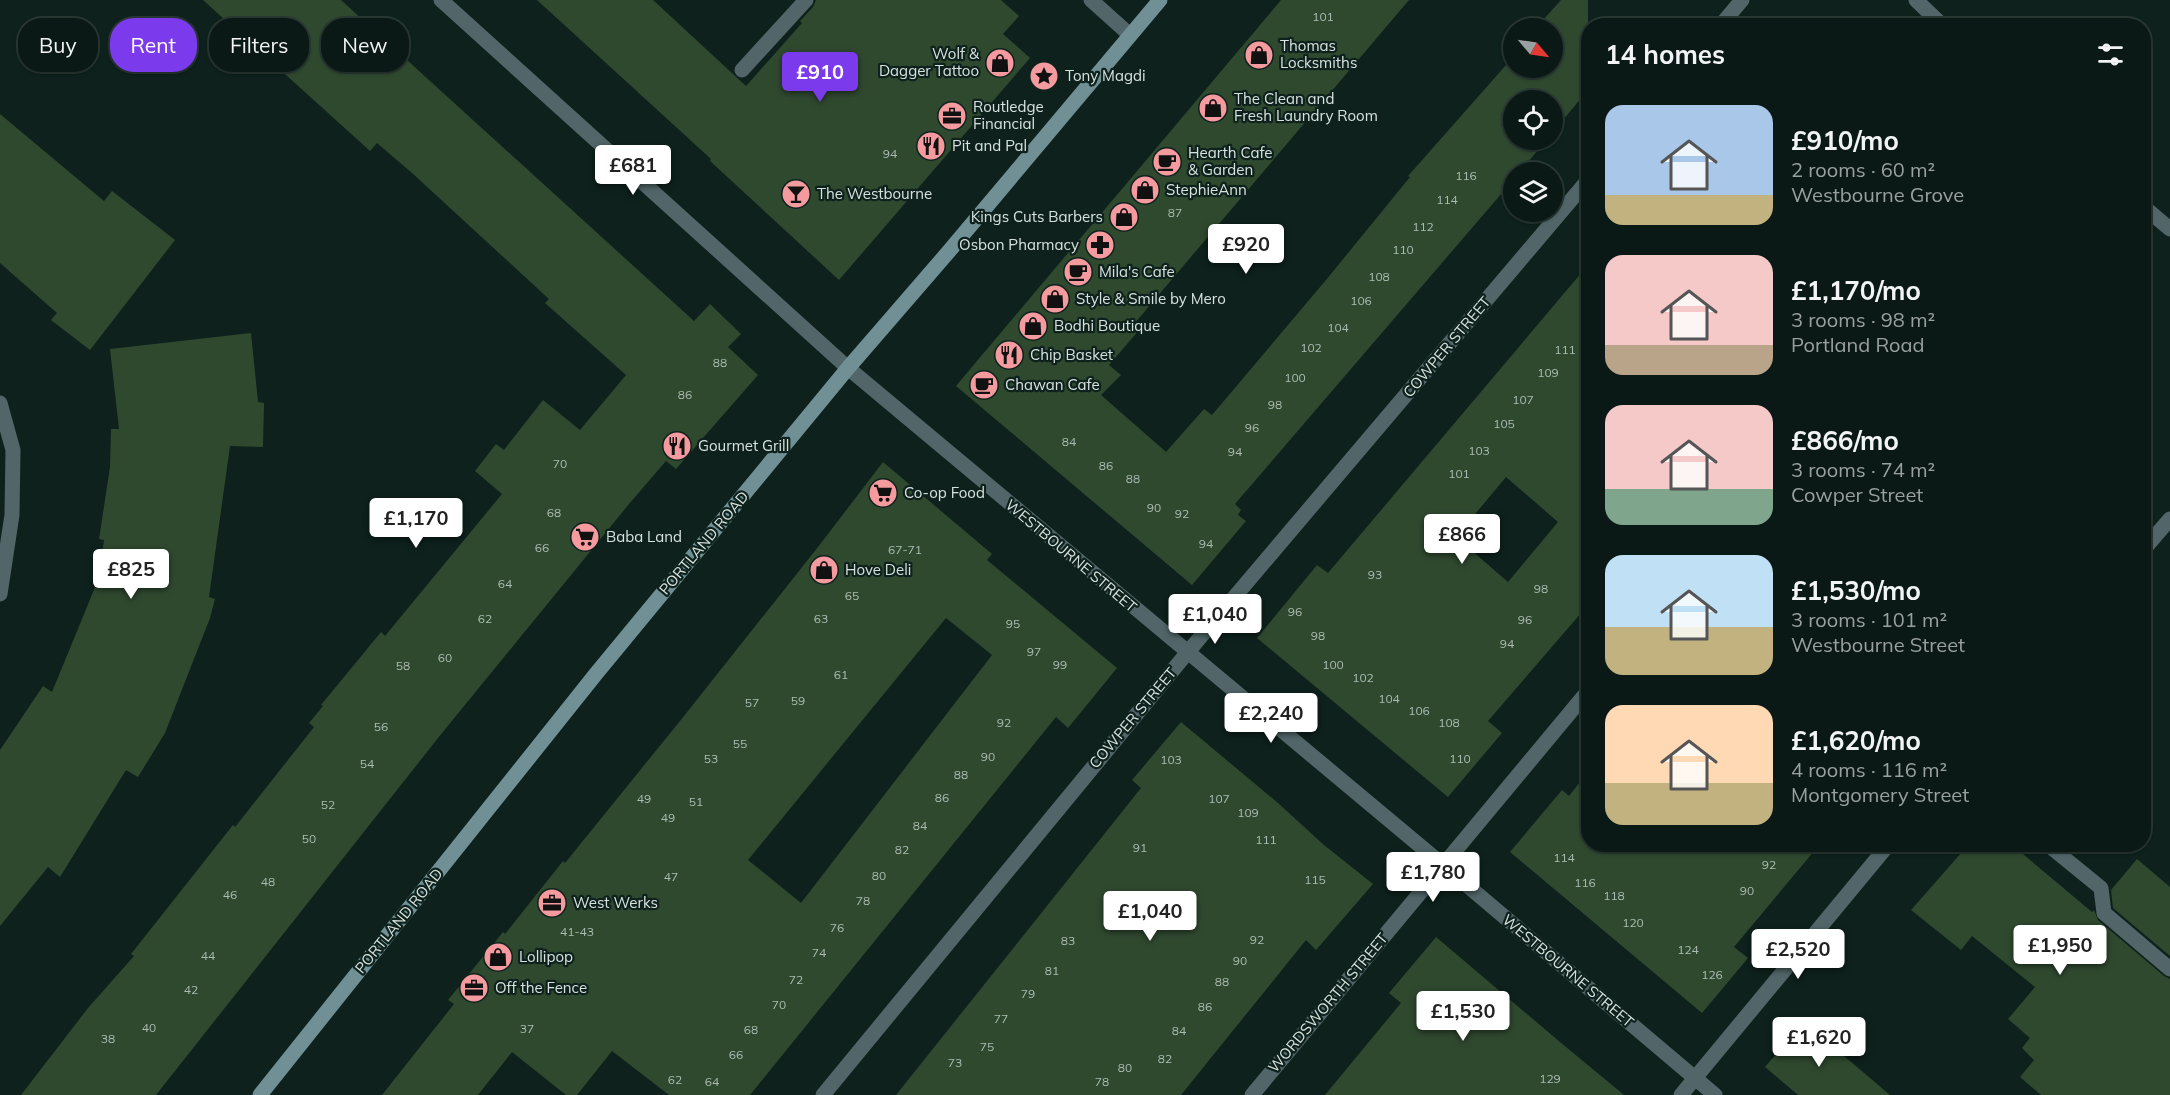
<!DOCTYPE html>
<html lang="en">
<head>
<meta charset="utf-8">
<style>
  body { margin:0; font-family:Mulish,sans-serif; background:#182622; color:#f1f3f6; height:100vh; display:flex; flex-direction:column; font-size:22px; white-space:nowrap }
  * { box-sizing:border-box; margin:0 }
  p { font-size:20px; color:#99a0a0 }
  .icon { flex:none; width:33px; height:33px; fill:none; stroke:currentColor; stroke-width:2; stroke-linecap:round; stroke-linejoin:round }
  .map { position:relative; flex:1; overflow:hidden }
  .sheet { position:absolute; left:1581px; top:18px; width:570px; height:834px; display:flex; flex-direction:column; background:#0a1915; border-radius:24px; box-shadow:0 2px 4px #0004,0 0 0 2px #2a3834 }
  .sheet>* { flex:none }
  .banner { position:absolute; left:18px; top:18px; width:570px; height:54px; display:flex; gap:12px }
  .needle { width:39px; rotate:119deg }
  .tools { position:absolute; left:1503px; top:18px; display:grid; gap:12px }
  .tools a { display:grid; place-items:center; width:60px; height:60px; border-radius:50%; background:#0a1915; box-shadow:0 2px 4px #0004,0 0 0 2px #2a3834; font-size:30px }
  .price { position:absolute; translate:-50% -51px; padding:0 14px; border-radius:6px; background:#fff; color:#222; font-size:20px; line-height:39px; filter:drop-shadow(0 2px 3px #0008) }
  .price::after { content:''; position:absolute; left:50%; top:36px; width:18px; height:14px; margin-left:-9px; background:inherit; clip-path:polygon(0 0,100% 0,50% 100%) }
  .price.on { background:#7c3aed; color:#fff }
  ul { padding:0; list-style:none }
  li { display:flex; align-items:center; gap:18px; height:150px; padding:0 24px }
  li span { display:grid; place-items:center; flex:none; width:168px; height:120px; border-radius:18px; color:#555 }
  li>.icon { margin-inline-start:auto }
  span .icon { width:72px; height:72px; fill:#fffc; stroke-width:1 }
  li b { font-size:26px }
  h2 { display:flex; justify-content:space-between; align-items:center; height:72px; padding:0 24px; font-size:26px }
  .pill { padding:0 21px; border-radius:24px; background:#0a1915; box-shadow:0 2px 4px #0004,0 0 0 2px #2a3834; font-size:21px; line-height:54px }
  .pill.on { background:#7c3aed; color:#fff }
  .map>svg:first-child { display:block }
  .building { fill:#2f492f; fill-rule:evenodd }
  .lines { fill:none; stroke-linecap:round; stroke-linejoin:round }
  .street { stroke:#526669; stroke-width:15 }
  .secondary { stroke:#709095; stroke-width:15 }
  .labels { text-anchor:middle; stroke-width:4.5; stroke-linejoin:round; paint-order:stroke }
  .number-label { font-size:12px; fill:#acbcb2 }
  .poi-label { font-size:15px; fill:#d6e2de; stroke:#0e211c; text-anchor:start }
  .street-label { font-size:15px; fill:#d6e2de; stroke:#0e211c }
</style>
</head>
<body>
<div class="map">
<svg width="2170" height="1095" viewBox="0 0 2170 1095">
  <rect width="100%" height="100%" fill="#0e211c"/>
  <g class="building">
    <path d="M 203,0 L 341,0 L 694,321 L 710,304 L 741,334 L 728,347 L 758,375 L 676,469 L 666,461 L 629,504 L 442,733 L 156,1095 L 21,1095 L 88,1008 L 134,956 L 131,954 L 233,825 L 235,827 L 314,727 L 309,723 L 323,706 L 321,705 L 381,632 L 385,636 L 502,494 L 475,471 L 496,444 L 504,450 L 543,400 L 580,430 L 626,375 L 545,303 L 549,299 L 412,173 L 377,143 L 370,151 Z"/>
    <path d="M 537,0 L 653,0 L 746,86 L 802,23 L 800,21 L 813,7 L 816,0 L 1001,0 L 1019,16 L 1003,34 L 1030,58 L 839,280 L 710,161 L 711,159 Z"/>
    <path d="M 1281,0 L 1409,0 L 1134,324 L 1140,329 L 1109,365 L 1121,375 L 1101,395 L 1166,452 L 1204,409 L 1212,415 L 1326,280 L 1410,177 L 1408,176 L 1514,56 L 1514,68 L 1552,68 L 1552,28 L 1536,28 L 1561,0 L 1588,0 L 1588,90 L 1552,133 L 1552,100 L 1514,100 L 1514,140 L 1547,140 L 1519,172 L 1514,172 L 1514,179 L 1235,504 L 1241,510 L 1238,515 L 1246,521 L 1192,585 L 956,386 Z"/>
    <path d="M 0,114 L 104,201 L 112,191 L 175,240 L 90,350 L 51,320 L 57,313 L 0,263 Z"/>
    <path d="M 1588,265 L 1588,605 L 1488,721 L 1502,733 L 1448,797 L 1257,638 L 1317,565 L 1328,573 ZM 1506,477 L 1558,522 L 1508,582 L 1456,537 Z"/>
    <path d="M 251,333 L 258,402 L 264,403 L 263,447 L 230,446 L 209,597 L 215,599 L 210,618 L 165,733 L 138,777 L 126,770 L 60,877 L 48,867 L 0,926 L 0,750 L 43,686 L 52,692 L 98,580 L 104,540 L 99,539 L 110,467 L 111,429 L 119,429 L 110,349 Z"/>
    <path d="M 883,462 L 992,554 L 987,560 L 1117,668 L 1068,728 L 1056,717 L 750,1095 L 669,1095 L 612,1051 L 577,1095 L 566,1095 L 512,1052 L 478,1095 L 382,1095 L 454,1004 L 448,1000 L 503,932 L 505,934 L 563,861 L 565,863 L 684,716 L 818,547 ZM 946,618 L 992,655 L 801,903 L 748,860 Z"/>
    <path d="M 1181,722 L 1278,803 L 1324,845 L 1373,884 L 1316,950 L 1306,940 L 1181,1095 L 896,1095 L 1141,788 L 1132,780 Z"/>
    <path d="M 1588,772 L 1588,844 L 1820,844 L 1734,947 L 1748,958 L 1702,1013 L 1510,852 L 1562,790 L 1569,796 Z"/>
    <path d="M 1969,844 L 2011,844 L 2092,912 L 2094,910 L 2098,920 L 2164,976 L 2170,979 L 2170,1095 L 2041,1095 L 2020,1077 L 2034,1060 L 2022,1048 L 2030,1038 L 2008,1019 L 2035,987 L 1972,936 L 1961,950 L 1911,910 Z"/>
    <path d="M 2137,859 L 2170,887 L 2170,956 L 2113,908 L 2111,890 Z"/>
    <path d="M 1436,937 L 1560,1042 L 1624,1095 L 1325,1095 L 1401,1003 L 1389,993 Z"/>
    <path d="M 1804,1022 L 1830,1044 L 1890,1095 L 1798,1095 L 1765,1067 Z"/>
  </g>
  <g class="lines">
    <g class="street">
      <path d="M 441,0 L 848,368 L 1443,865 L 1715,1095"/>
      <path d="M 1091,0 L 1130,35"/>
      <path d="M 1916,0 L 1943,26"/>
      <path d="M 1720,26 L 1742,0"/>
      <path d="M 742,70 L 806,0"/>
      <path d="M 2144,207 L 2170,229"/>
      <path d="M 0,403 L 13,450 L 12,515 L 0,594"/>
      <path d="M 2144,549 L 2170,519"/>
      <path d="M 2047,844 L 2101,888 L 2104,913 L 2170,969"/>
      <path d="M 823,1095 L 1187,653 L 1588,180"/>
      <path d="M 1252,1095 L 1588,691"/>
      <path d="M 1681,1095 L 1889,844"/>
    </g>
    <path class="secondary" d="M 260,1095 L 595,675 L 848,368 L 950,250 L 1160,0"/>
  </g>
  <defs>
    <g id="shop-disc" transform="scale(1.5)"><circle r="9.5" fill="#f59b9f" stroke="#0e211c"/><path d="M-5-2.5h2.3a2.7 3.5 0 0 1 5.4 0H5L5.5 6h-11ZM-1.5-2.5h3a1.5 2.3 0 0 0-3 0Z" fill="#111"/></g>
    <g id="sight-disc" transform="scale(1.5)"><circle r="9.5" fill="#f59b9f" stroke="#0e211c"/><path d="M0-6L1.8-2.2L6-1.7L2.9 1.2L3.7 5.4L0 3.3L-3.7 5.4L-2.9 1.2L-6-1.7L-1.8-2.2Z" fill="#111"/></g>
    <g id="office-disc" transform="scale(1.5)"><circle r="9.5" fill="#f59b9f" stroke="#0e211c"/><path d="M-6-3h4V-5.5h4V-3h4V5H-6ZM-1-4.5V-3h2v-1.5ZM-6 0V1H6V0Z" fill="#111"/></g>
    <g id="restaurant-disc" transform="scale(1.5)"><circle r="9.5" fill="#f59b9f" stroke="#0e211c"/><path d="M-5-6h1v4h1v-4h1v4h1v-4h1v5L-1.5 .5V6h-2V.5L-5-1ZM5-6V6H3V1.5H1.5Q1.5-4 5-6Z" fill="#111"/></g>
    <g id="cafe-disc" transform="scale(1.5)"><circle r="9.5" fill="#f59b9f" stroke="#0e211c"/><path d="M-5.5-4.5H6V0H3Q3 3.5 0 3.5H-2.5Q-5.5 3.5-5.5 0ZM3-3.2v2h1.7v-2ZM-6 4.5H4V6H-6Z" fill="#111"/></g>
    <g id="bar-disc" transform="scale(1.5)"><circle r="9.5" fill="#f59b9f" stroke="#0e211c"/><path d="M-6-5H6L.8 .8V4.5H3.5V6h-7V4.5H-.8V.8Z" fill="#111"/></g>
    <g id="pharmacy-disc" transform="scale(1.5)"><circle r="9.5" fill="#f59b9f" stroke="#0e211c"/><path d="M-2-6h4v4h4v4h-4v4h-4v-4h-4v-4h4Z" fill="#111"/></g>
    <g id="supermarket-disc" transform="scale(1.5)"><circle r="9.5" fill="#f59b9f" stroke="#0e211c"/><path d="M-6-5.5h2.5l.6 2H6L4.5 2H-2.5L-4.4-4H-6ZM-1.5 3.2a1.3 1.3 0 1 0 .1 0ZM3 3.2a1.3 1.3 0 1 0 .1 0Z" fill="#111"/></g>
  </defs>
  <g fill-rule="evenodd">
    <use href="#shop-disc" x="1259" y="55"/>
    <use href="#shop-disc" x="1000" y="63"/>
    <use href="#sight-disc" x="1044" y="76"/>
    <use href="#shop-disc" x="1213" y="108"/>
    <use href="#office-disc" x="952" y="116"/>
    <use href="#restaurant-disc" x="931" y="146"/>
    <use href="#cafe-disc" x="1167" y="162"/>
    <use href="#shop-disc" x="1145" y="190"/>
    <use href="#bar-disc" x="796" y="194"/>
    <use href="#shop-disc" x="1124" y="217"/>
    <use href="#pharmacy-disc" x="1100" y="245"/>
    <use href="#cafe-disc" x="1078" y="272"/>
    <use href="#shop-disc" x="1055" y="299"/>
    <use href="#shop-disc" x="1033" y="326"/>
    <use href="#restaurant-disc" x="1009" y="355"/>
    <use href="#cafe-disc" x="984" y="385"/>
    <use href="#restaurant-disc" x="677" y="446"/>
    <use href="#supermarket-disc" x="883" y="493"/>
    <use href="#supermarket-disc" x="585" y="537"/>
    <use href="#shop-disc" x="824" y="570"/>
    <use href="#office-disc" x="552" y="903"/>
    <use href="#shop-disc" x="498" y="957"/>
    <use href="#office-disc" x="474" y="988"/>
  </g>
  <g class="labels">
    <g class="number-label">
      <text x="1323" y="21">101</text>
      <text x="890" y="158">94</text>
      <text x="1466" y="180">116</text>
      <text x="1447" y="204">114</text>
      <text x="1175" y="217">87</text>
      <text x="1423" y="231">112</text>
      <text x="1403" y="254">110</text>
      <text x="1379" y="281">108</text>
      <text x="1361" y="305">106</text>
      <text x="1338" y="332">104</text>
      <text x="1311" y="352">102</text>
      <text x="1565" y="354">111</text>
      <text x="720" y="367">88</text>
      <text x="1548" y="377">109</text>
      <text x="1295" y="382">100</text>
      <text x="685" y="399">86</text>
      <text x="1523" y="404">107</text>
      <text x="1275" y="409">98</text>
      <text x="1504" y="428">105</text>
      <text x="1252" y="432">96</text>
      <text x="1069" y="446">84</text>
      <text x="1479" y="455">103</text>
      <text x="1235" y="456">94</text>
      <text x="560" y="468">70</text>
      <text x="1106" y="470">86</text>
      <text x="1459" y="478">101</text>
      <text x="1133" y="483">88</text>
      <text x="1154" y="512">90</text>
      <text x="554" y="517">68</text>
      <text x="1182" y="518">92</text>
      <text x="1206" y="548">94</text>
      <text x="542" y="552">66</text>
      <text x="905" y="554">67-71</text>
      <text x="1375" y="579">93</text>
      <text x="505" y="588">64</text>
      <text x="1541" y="593">98</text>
      <text x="852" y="600">65</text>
      <text x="1295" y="616">96</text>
      <text x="485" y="623">62</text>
      <text x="821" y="623">63</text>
      <text x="1525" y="624">96</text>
      <text x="1013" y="628">95</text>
      <text x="1318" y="640">98</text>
      <text x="1507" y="648">94</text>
      <text x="1034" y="656">97</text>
      <text x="445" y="662">60</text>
      <text x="1060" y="669">99</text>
      <text x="1333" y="669">100</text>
      <text x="403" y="670">58</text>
      <text x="841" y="679">61</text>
      <text x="1363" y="682">102</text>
      <text x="1389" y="703">104</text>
      <text x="798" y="705">59</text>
      <text x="752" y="707">57</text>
      <text x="1419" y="715">106</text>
      <text x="1004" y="727">92</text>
      <text x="1449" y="727">108</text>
      <text x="381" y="731">56</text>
      <text x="740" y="748">55</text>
      <text x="988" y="761">90</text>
      <text x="711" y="763">53</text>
      <text x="1460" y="763">110</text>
      <text x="1171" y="764">103</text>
      <text x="367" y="768">54</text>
      <text x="961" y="779">88</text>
      <text x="942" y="802">86</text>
      <text x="644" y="803">49</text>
      <text x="1219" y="803">107</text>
      <text x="696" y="806">51</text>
      <text x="328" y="809">52</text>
      <text x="1248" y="817">109</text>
      <text x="668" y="822">49</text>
      <text x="920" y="830">84</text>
      <text x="309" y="843">50</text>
      <text x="1266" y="844">111</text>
      <text x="1140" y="852">91</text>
      <text x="902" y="854">82</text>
      <text x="1564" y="862">114</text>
      <text x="1769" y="869">92</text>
      <text x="879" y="880">80</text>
      <text x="671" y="881">47</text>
      <text x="1315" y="884">115</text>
      <text x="268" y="886">48</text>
      <text x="1585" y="887">116</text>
      <text x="1747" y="895">90</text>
      <text x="230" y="899">46</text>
      <text x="1614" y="900">118</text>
      <text x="863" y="905">78</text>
      <text x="1633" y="927">120</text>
      <text x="837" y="932">76</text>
      <text x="577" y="936">41-43</text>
      <text x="1257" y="944">92</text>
      <text x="1068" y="945">83</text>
      <text x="1688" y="954">124</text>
      <text x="819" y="957">74</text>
      <text x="208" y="960">44</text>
      <text x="1240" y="965">90</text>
      <text x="1052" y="975">81</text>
      <text x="1712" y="979">126</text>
      <text x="796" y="984">72</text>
      <text x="1222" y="986">88</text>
      <text x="191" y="994">42</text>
      <text x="1028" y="998">79</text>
      <text x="779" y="1009">70</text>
      <text x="1205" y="1011">86</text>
      <text x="1001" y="1023">77</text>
      <text x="149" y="1032">40</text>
      <text x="527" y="1033">37</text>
      <text x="751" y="1034">68</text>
      <text x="1179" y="1035">84</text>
      <text x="108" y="1043">38</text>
      <text x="987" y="1051">75</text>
      <text x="736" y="1059">66</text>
      <text x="1165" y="1063">82</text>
      <text x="955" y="1067">73</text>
      <text x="1125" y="1072">80</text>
      <text x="1550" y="1083">129</text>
      <text x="675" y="1084">62</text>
      <text x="712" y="1086">64</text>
      <text x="1102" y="1086">78</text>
    </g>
    <g class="poi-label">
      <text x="1280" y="51">Thomas<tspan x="1280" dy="17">Locksmiths</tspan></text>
      <text x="979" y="59" text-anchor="end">Wolf &amp;<tspan x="979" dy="17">Dagger Tattoo</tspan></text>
      <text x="1065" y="81">Tony Magdi</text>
      <text x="1234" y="104">The Clean and<tspan x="1234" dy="17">Fresh Laundry Room</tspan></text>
      <text x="973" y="112">Routledge<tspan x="973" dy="17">Financial</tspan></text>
      <text x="952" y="151">Pit and Pal</text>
      <text x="1188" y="158">Hearth Cafe<tspan x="1188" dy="17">&amp; Garden</tspan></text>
      <text x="1166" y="195">StephieAnn</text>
      <text x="817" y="199">The Westbourne</text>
      <text x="1103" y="222" text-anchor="end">Kings Cuts Barbers</text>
      <text x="1079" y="250" text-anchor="end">Osbon Pharmacy</text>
      <text x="1099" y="277">Mila's Cafe</text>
      <text x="1076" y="304">Style &amp; Smile by Mero</text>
      <text x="1054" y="331">Bodhi Boutique</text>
      <text x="1030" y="360">Chip Basket</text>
      <text x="1005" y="390">Chawan Cafe</text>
      <text x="698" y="451">Gourmet Grill</text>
      <text x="904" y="498">Co-op Food</text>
      <text x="606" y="542">Baba Land</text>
      <text x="845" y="575">Hove Deli</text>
      <text x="573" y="908">West Werks</text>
      <text x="519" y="962">Lollipop</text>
      <text x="495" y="993">Off the Fence</text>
    </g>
    <g class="street-label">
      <text transform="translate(1447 347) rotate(-50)" y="5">COWPER STREET</text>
      <text transform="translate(704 543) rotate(-50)" y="5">PORTLAND ROAD</text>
      <text transform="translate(1071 556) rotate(40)" y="5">WESTBOURNE STREET</text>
      <text transform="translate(1133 718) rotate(-50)" y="5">COWPER STREET</text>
      <text transform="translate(399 921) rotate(-51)" y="5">PORTLAND ROAD</text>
      <text transform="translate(1568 971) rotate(40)" y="5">WESTBOURNE STREET</text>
      <text transform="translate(1328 1003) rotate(-50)" y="5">WORDSWORTH STREET</text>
    </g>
  </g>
</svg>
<div class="tools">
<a><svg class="needle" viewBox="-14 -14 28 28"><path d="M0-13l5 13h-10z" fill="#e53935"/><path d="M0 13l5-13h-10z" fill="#99a0a0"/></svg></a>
<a><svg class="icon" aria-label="locate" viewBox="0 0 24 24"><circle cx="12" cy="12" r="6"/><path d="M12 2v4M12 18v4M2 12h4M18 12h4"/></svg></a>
<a><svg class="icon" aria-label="layers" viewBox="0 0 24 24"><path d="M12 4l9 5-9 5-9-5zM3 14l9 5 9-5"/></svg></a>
</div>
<b class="price on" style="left:820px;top:103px">£910</b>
<b class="price" style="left:633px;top:196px">£681</b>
<b class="price" style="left:1246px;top:275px">£920</b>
<b class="price" style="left:416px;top:549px">£1,170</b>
<b class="price" style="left:1462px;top:565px">£866</b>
<b class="price" style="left:131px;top:600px">£825</b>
<b class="price" style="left:1215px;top:645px">£1,040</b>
<b class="price" style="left:1271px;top:744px">£2,240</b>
<b class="price" style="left:1433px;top:903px">£1,780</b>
<b class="price" style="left:1150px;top:942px">£1,040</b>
<b class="price" style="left:2060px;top:976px">£1,950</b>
<b class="price" style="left:1798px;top:980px">£2,520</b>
<b class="price" style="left:1463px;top:1042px">£1,530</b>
<b class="price" style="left:1819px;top:1068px">£1,620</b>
<div class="banner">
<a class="pill">Buy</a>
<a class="pill on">Rent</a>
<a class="pill">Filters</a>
<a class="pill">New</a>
</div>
<section class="sheet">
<h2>14 homes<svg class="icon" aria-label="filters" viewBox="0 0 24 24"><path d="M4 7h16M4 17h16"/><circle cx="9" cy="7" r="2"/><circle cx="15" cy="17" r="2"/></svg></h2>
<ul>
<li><span style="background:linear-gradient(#a9c7e8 75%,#c2b280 0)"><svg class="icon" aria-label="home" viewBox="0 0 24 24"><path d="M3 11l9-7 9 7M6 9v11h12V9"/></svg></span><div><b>£910/mo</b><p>2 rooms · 60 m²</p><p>Westbourne Grove</p></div></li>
<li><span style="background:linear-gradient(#f6c9c9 75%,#b9a48a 0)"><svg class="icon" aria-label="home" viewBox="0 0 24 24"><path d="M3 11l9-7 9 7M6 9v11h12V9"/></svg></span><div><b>£1,170/mo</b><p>3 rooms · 98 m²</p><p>Portland Road</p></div></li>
<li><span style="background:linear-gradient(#f6c9c9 70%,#7fa58c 0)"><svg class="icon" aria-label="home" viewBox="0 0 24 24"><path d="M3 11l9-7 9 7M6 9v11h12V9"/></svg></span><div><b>£866/mo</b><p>3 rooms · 74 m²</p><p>Cowper Street</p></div></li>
<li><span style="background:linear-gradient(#bfe0f5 60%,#c2b280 0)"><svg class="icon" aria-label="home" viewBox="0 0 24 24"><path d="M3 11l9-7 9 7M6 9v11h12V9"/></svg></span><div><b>£1,530/mo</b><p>3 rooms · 101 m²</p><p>Westbourne Street</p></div></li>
<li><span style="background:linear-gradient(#ffd9b3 65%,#c2b280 0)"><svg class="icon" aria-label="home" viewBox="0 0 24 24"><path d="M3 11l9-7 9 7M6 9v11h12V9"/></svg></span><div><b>£1,620/mo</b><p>4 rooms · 116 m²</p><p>Montgomery Street</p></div></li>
</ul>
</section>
</div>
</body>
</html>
